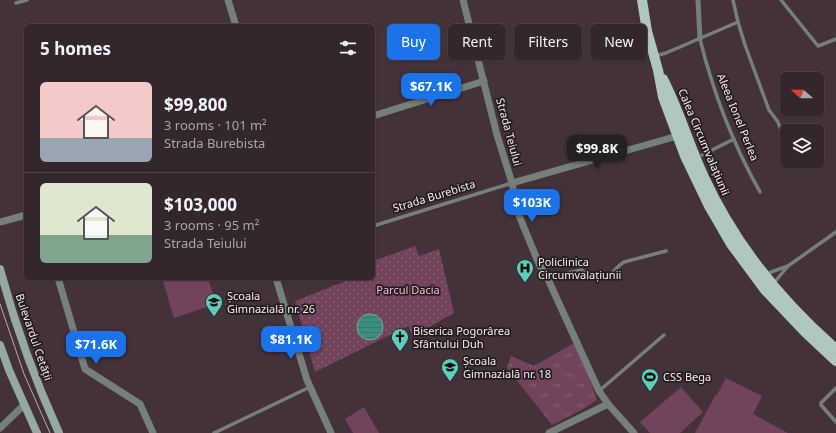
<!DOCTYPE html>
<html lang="en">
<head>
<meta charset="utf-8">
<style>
  body { margin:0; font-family:"Noto Sans",sans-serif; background:#3b2e34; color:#f1f3f6; height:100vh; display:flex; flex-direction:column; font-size:15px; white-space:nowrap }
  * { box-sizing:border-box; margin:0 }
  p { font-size:13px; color:#a9a5a9 }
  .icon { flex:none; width:22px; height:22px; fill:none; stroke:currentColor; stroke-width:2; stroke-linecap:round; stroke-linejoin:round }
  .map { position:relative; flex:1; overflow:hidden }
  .side { position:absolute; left:24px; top:24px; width:351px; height:256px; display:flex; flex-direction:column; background:#33262c; border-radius:6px; box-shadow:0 1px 3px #0004,0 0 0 1px #4e4348 }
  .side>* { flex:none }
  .guide { position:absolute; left:387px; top:24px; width:380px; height:36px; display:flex; gap:8px }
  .needle { width:26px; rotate:290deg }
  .fabs { position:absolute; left:780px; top:72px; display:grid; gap:8px }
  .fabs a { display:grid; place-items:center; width:44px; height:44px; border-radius:6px; background:#33262c; box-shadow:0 1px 3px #0004,0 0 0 1px #4e4348; font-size:20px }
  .price { position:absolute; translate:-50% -34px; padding:0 9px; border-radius:8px; background:#1a73e8; color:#fff; font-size:13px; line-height:26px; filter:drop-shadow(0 1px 2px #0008) }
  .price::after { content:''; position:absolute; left:50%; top:24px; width:12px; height:9px; margin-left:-6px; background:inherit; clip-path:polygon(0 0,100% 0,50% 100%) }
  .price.current { background:#222; color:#fff }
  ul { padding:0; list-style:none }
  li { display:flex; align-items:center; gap:12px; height:100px; padding:0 16px }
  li+li { border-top:1px solid #4e4348 }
  li span { display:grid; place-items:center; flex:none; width:112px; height:80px; border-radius:6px; color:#555 }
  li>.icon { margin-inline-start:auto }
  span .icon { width:48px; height:48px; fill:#fffc; stroke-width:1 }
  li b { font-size:17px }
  h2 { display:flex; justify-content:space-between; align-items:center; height:48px; padding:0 16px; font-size:17px }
  .chip { padding:0 14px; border-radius:6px; background:#33262c; box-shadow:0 1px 3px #0004,0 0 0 1px #4e4348; font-size:14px; line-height:36px }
  .chip.current { background:#1a73e8; color:#fff }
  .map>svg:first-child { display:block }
  .grass { fill:url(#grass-tufts) }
  .park { fill:url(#park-dots) }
  .garden { fill:#72435a }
  .water { fill:url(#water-rules); stroke:#71aba2 }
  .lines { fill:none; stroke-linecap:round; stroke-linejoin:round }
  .service { stroke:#757f7d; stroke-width:3.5 }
  .pedestrian { stroke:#757f7d; stroke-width:5 }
  .minor { stroke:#757f7d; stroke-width:7 }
  .secondary { stroke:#96a8a3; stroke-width:8 }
  .primary { stroke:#b0c6c1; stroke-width:10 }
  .tram { stroke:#b9abb1; stroke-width:1 }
  .labels { text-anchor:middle; stroke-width:3.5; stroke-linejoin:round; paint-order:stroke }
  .street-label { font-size:11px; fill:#f7ebf0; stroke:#251c20 }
  .poi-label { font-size:11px; fill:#f7ebf0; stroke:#251c20; text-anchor:start }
  .park-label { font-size:11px; fill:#f5bfd8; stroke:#251c20 }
</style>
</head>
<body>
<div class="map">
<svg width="836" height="433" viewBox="0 0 836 433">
  <defs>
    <pattern id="grass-tufts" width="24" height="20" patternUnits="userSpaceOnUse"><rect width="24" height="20" fill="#72435a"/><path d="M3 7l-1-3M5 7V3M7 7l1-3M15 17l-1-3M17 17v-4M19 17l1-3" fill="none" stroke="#875e72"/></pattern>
    <pattern id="park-dots" width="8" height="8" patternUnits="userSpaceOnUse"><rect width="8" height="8" fill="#72435a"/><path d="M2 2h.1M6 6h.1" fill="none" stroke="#875e72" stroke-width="1.8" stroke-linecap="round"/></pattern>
    <pattern id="water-rules" width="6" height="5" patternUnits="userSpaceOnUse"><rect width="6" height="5" fill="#388f80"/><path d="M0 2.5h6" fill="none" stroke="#3e756c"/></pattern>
  </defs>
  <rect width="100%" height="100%" fill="#44323a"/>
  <path class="grass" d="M 574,343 L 588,375 L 597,400 L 583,409 L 552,425 L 507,368 L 511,356 L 534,366 Z"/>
  <path class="park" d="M 415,246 L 419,256 L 439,249 L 454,313 L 413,336 L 408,326 L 315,372 L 295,301 L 343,282 L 346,278 L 373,278 L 373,261 Z"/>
  <g class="garden">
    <path d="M 162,278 L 208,278 L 216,304 L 174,318 Z"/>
    <path d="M 726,378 L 762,396 L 753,414 L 788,433 L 695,433 L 716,394 L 717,395 Z"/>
    <path d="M 681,387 L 703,412 L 680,433 L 650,433 L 640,422 Z"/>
    <path d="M 364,407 L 379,433 L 353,433 L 345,419 Z"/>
  </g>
  <circle class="water" cx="370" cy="327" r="13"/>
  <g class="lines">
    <g class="service">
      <path d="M 733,0 L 738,22 L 745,45 L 769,110 L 778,122 L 787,147"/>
      <path d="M 781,0 L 818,46 L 836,39"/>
      <path d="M 16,3 L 27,0"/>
      <path d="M 700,39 C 713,92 733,144 760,192"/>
      <path d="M 655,56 L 666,53 L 738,22"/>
      <path d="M 702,155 L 734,139"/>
      <path d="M 792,161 L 793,162"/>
      <path d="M 373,226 L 512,183"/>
      <path d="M 767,276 L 771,272 L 788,266 L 836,232"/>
      <path d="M 547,277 L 582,270 C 590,277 603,282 612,273 C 616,269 619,265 624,262 L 666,251"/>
      <path d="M 773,284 L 788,266"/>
      <path d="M 836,388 L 821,403 L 821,405 L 836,422"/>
      <path d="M 599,391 L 664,335"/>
      <path d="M 214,433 L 310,387"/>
    </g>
    <path class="pedestrian" d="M 698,0 L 700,39"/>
    <g class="minor">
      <path d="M 228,0 L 236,26"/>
      <path d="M 463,0 L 497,135 L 512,183 L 518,213 L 539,264 L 547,277 L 599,391 L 608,404 L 634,433"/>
      <path d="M 373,116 L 484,81"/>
      <path d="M 512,183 L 681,135"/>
      <path d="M 0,222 L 26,215"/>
      <path d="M 58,278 L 85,369 L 140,404 L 153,433"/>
      <path d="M 276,278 L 307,380 L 331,433"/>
      <path d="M 0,428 L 24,405"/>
      <path d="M 549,433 L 608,404"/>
    </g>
    <g class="secondary">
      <path d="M 0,269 C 15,325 35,380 59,433"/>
      <path d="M 0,345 L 9,370 L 37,433"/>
    </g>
    <g class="primary">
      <path d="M 642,0 L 647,31 L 658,70 L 663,97 L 685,156 L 709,206 L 731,244 L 765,290 L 805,332 L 836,361"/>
      <path d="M 663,79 C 679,110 689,145 704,177 C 735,244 781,301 836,349"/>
    </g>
    <path class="tram" d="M 0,304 L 24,374 L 50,433"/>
  </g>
  <defs>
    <g id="hospital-pin" transform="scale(0.9)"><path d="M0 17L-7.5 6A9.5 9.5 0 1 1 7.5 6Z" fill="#5dceb9" stroke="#251c20"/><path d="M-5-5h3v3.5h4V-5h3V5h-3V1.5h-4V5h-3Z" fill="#111"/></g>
    <g id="school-pin" transform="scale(0.9)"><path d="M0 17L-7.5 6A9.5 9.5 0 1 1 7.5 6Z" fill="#5dceb9" stroke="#251c20"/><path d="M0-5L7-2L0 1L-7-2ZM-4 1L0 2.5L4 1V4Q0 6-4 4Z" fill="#111"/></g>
    <g id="church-pin" transform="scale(0.9)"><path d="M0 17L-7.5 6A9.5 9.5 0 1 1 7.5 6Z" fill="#5dceb9" stroke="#251c20"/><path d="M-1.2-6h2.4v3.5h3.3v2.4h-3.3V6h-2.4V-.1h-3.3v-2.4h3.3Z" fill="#111"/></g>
    <g id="stadium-pin" transform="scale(0.9)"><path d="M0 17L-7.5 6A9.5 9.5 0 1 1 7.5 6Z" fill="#5dceb9" stroke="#251c20"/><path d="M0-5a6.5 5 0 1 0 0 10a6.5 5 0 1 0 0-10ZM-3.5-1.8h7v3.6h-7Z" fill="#111"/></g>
  </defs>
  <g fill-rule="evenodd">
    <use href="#hospital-pin" x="525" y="268"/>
    <use href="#school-pin" x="214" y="302"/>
    <use href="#church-pin" x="400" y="337"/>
    <use href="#school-pin" x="450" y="367"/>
    <use href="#stadium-pin" x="650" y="377"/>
  </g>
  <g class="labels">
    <g class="street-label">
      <text transform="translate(738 117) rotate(68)" y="4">Aleea Ionel Perlea</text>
      <text transform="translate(509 132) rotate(75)" y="4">Strada Teiului</text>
      <text transform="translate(704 142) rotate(67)" y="4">Calea Circumvalațiunii</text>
      <text transform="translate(434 196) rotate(-17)" y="4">Strada Burebista</text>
      <text transform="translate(34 337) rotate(71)" y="4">Bulevardul Cetății</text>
    </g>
    <g class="poi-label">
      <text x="538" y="266">Policlinica<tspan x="538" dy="13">Circumvalațiunii</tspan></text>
      <text x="227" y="300">Școala<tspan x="227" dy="13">Gimnazială nr. 26</tspan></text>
      <text x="413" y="335">Biserica Pogorârea<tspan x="413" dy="13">Sfântului Duh</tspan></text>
      <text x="463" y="365">Școala<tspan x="463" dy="13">Gimnazială nr. 18</tspan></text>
      <text x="663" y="381">CSS Bega</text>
    </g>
    <g class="park-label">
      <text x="408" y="294">Parcul Dacia</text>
    </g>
  </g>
</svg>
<div class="fabs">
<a><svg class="needle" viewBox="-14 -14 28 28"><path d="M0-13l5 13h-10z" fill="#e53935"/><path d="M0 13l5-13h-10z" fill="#a9a5a9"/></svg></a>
<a><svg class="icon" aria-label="layers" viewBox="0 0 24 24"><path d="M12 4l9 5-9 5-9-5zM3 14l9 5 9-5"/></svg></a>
</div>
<b class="price" style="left:431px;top:107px">$67.1K</b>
<b class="price current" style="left:597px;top:169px">$99.8K</b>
<b class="price" style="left:532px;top:223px">$103K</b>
<b class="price" style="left:291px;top:360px">$81.1K</b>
<b class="price" style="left:96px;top:365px">$71.6K</b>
<div class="guide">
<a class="chip current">Buy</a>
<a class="chip">Rent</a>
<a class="chip">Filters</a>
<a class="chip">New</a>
</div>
<section class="side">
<h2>5 homes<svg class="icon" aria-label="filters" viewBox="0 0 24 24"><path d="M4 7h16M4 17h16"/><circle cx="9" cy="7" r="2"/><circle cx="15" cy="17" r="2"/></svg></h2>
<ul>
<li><span style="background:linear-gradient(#f6c9c9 70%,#9aa5b1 0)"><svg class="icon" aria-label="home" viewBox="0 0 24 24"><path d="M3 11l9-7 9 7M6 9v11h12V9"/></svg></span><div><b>$99,800</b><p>3 rooms · 101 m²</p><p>Strada Burebista</p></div></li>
<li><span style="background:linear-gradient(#dfe7d0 65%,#7fa58c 0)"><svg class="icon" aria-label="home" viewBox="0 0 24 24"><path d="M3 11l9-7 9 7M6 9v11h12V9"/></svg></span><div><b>$103,000</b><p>3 rooms · 95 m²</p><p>Strada Teiului</p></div></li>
</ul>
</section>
</div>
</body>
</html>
